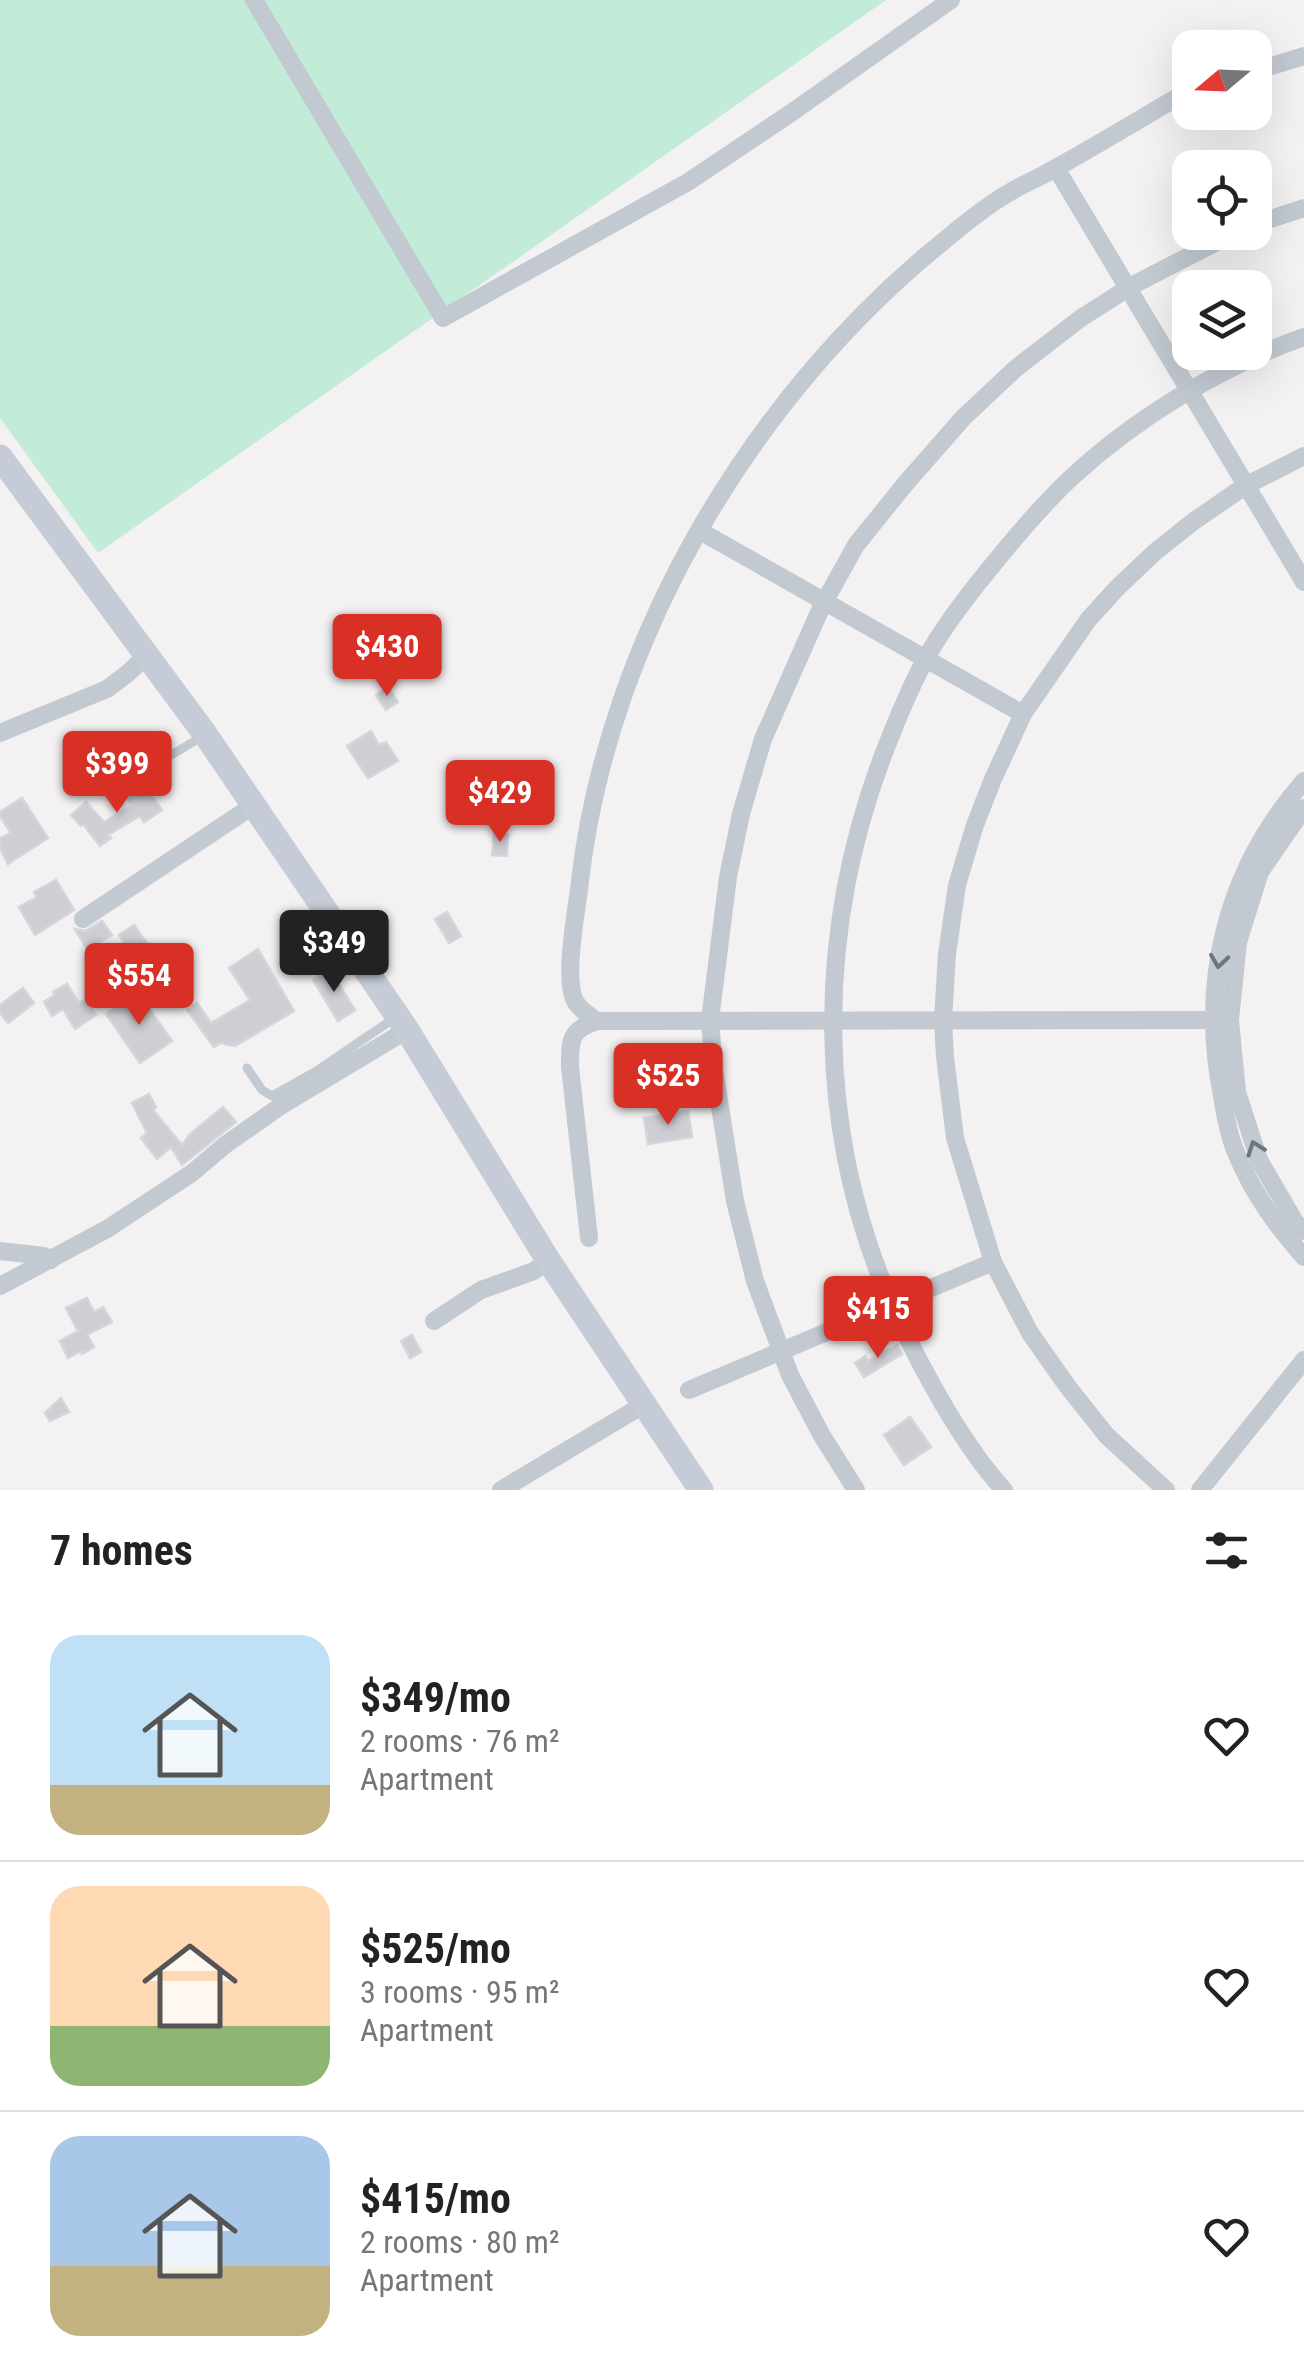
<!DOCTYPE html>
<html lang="en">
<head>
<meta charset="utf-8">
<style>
  body { margin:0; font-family:"Roboto Condensed",sans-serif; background:#f6f6f6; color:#222; height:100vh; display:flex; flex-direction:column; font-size:38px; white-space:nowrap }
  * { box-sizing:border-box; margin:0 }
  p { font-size:32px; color:#767676 }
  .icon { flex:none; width:55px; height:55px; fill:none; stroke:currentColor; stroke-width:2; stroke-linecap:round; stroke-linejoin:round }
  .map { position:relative; height:1490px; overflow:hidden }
  .sheet { display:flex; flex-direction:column; background:#fff; flex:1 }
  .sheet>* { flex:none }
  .needle { width:65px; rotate:251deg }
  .tools { position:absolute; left:1172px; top:30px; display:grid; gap:20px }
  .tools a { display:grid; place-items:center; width:100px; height:100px; border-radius:20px; background:#fff; box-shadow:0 10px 40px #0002; font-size:50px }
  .price { position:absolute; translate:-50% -85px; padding:0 22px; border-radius:10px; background:#d93025; color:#fff; font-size:32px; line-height:65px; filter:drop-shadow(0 2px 5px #0008) }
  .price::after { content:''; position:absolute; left:50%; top:60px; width:30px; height:22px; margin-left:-15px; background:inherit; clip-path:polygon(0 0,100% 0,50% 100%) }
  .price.current { background:#222; color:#fff }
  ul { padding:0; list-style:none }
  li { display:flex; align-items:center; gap:30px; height:250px; padding:0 50px }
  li+li { border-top:2px solid #e0e0e0 }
  li span { display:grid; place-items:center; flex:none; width:280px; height:200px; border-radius:30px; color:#555 }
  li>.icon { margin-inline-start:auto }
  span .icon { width:120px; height:120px; fill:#fffc; stroke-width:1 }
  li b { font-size:42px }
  h2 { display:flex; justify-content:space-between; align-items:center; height:120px; padding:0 50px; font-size:42px }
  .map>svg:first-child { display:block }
  .green { fill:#c3ecd8 }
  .building { fill:#cecfd4; stroke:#d5d6db; stroke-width:2.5 }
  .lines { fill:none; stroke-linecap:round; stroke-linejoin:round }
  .lane { stroke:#c2c9d1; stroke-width:9 }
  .street { stroke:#c2c9d1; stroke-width:18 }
  .secondary { stroke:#c5cbd7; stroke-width:25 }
  .oneway { stroke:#6e7580 }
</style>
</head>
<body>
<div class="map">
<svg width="1304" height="1490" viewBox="0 0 1304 1490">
  <rect width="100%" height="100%" fill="#f3f1f1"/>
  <path class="green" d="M 0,0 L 886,0 L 98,553 L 0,418 Z"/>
  <g class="building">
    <path d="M 388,687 L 398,702 L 386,710 L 376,695 Z"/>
    <path d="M 371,731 L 379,745 L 386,742 L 398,761 L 368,778 L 347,746 Z"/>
    <path d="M 116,737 L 125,752 L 107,763 L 98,748 Z"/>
    <path d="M 145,786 L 162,810 L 144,822 L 140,816 L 108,835 L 111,838 L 100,846 L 83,824 L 81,826 L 71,815 L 86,802 L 104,822 L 132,805 L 127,798 Z"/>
    <path d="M 22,798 L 48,838 L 8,864 L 0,848 L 0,838 L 11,833 L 0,816 L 0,812 Z"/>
    <path d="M 494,834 L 508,835 L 507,856 L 492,855 Z"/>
    <path d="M 56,880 L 74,910 L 35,935 L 19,907 L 37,897 L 34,892 Z"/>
    <path d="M 447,912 L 461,936 L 449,943 L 435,919 Z"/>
    <path d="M 102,921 L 112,935 L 87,949 L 75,929 L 85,931 Z"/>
    <path d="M 134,925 L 148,945 L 133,955 L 119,935 Z"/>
    <path d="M 258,949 L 294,1011 L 235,1046 L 220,1043 L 214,1047 L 187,1010 L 197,1003 L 211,1023 L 250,1000 L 229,968 Z"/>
    <path d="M 330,970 L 355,1010 L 338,1021 L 313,980 Z"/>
    <path d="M 67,984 L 79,1003 L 85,999 L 96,1015 L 75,1029 L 63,1009 L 52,1016 L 44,1002 L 55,995 L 53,992 Z"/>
    <path d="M 23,988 L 34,1003 L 8,1023 L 0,1013 L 0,1005 Z"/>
    <path d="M 137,992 L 172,1041 L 140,1063 L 106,1014 Z"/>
    <path d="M 149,1094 L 156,1107 L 153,1110 L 182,1145 L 190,1134 L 223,1107 L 236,1122 L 182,1165 L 171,1147 L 157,1159 L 141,1138 L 147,1133 L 132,1103 Z"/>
    <path d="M 688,1111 L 692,1137 L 648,1144 L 644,1118 Z"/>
    <path d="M 87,1298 L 94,1312 L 103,1307 L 112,1322 L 87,1335 L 94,1347 L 82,1354 L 81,1351 L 68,1358 L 60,1341 L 78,1331 L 66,1308 Z"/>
    <path d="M 412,1335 L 421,1352 L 410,1358 L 401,1341 Z"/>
    <path d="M 897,1345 L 902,1354 L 864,1377 L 855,1363 L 865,1356 L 868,1361 Z"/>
    <path d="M 61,1398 L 69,1412 L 50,1421 L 45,1413 Z"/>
    <path d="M 910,1417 L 931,1447 L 904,1465 L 884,1435 Z"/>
  </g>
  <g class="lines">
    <g class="lane">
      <path d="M 110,771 L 168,757 L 203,736"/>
      <path d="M 247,1068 L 262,1090 L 272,1096 L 315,1072 L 393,1019"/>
    </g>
    <g class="street">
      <path d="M 254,0 L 443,318 L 688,182 L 791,113 L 951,0"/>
      <path d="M 1255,71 L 1304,56"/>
      <path d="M 1056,168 L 1304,582"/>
      <path d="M 1255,224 L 1304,208"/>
      <path d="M 700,531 L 1023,714"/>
      <path d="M 0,733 L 107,689 L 127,674 L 147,655"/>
      <path d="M 1304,781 C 1226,870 1199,981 1222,1096 C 1225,1115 1229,1137 1237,1155 C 1254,1195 1276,1225 1304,1257"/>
      <path d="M 1304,808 L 1260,872 L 1238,942 L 1230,1020 L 1237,1092 L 1259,1160 L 1295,1222 L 1304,1231"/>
      <path d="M 83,919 L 254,805"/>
      <path d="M 597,1021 C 589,1015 580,1010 575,1001 C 563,977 577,910 580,881 C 608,637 754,393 945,240 C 965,223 989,204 1012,191 C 1025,183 1039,178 1052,170 C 1094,147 1135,122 1176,98 L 1190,93"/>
      <path d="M 589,1238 L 570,1067 C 570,1040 570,1029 597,1021 L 1230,1020"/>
      <path d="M 0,1251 L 44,1256 L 51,1260"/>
      <path d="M 0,1286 L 107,1229 L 192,1173 L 225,1145 L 282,1105 L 407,1030"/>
      <path d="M 434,1321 L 481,1290 L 534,1271 L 548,1260"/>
      <path d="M 689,1390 L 993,1262"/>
      <path d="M 501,1490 L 643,1405"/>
      <path d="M 856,1490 L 821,1434 L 790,1375 L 755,1281 L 735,1201 L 714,1069 L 710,1020 L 728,877 L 741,814 L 763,739 L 821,608 L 856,545 L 906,483 L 963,418 L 1015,369 L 1081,318 L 1133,285 L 1236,232"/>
      <path d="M 1004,1490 C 966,1449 932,1387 907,1337 C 812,1147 811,931 891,735 C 901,710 912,684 925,660 C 943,627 967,596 991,567 C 1016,536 1042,505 1072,477 C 1137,417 1220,367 1304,337"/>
      <path d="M 1166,1490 L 1107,1436 L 1068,1387 L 1030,1333 L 993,1262 L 955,1138 L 945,1057 L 943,1020 L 947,954 L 957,885 L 975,825 L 993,779 L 1023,714 L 1088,620 L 1117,588 L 1155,552 L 1194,521 L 1245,486 L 1304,456"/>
      <path d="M 1200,1490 L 1304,1360"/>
    </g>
    <path class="secondary" d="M 0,457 L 205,734 L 407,1030 L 548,1260 L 701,1490"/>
  </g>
  <defs><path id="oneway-chevron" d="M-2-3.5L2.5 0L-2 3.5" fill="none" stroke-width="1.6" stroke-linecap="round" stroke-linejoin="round" transform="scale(2.5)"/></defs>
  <g class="oneway">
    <use href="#oneway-chevron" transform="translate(1219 961) rotate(98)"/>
    <use href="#oneway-chevron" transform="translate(1255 1148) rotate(-110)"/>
  </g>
</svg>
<div class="tools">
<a><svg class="needle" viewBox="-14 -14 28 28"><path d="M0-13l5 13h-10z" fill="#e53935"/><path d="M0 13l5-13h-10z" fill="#767676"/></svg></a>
<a><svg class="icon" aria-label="locate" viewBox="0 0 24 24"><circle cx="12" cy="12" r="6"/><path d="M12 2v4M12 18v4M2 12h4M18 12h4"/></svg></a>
<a><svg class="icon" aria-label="layers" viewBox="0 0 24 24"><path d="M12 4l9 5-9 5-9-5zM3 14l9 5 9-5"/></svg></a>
</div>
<b class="price" style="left:387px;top:699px">$430</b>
<b class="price" style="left:117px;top:816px">$399</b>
<b class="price" style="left:500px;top:845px">$429</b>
<b class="price current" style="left:334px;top:995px">$349</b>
<b class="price" style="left:139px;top:1028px">$554</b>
<b class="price" style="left:668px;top:1128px">$525</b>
<b class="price" style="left:878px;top:1361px">$415</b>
</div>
<section class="sheet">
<h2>7 homes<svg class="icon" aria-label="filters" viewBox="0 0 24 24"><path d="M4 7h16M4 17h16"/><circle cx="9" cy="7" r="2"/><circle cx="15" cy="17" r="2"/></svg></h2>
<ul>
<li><span style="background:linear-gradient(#bfe0f5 75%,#c2b280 0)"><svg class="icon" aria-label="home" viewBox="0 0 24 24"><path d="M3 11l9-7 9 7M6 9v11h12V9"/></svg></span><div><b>$349/mo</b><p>2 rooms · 76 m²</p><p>Apartment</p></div><svg class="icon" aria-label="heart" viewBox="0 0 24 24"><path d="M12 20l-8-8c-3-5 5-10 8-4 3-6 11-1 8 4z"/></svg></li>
<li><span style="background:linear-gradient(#ffd9b3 70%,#8fb573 0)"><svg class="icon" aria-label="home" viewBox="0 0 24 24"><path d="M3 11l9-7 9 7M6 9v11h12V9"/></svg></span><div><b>$525/mo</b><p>3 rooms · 95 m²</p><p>Apartment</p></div><svg class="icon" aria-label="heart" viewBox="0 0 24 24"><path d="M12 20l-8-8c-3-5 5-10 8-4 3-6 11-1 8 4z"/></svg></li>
<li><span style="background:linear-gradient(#a9c7e8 65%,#c2b280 0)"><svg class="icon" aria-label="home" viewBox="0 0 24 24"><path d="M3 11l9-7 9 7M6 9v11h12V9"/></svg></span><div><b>$415/mo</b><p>2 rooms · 80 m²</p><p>Apartment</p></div><svg class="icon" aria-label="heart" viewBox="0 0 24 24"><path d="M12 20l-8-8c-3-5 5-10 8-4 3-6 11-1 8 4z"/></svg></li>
</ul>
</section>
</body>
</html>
